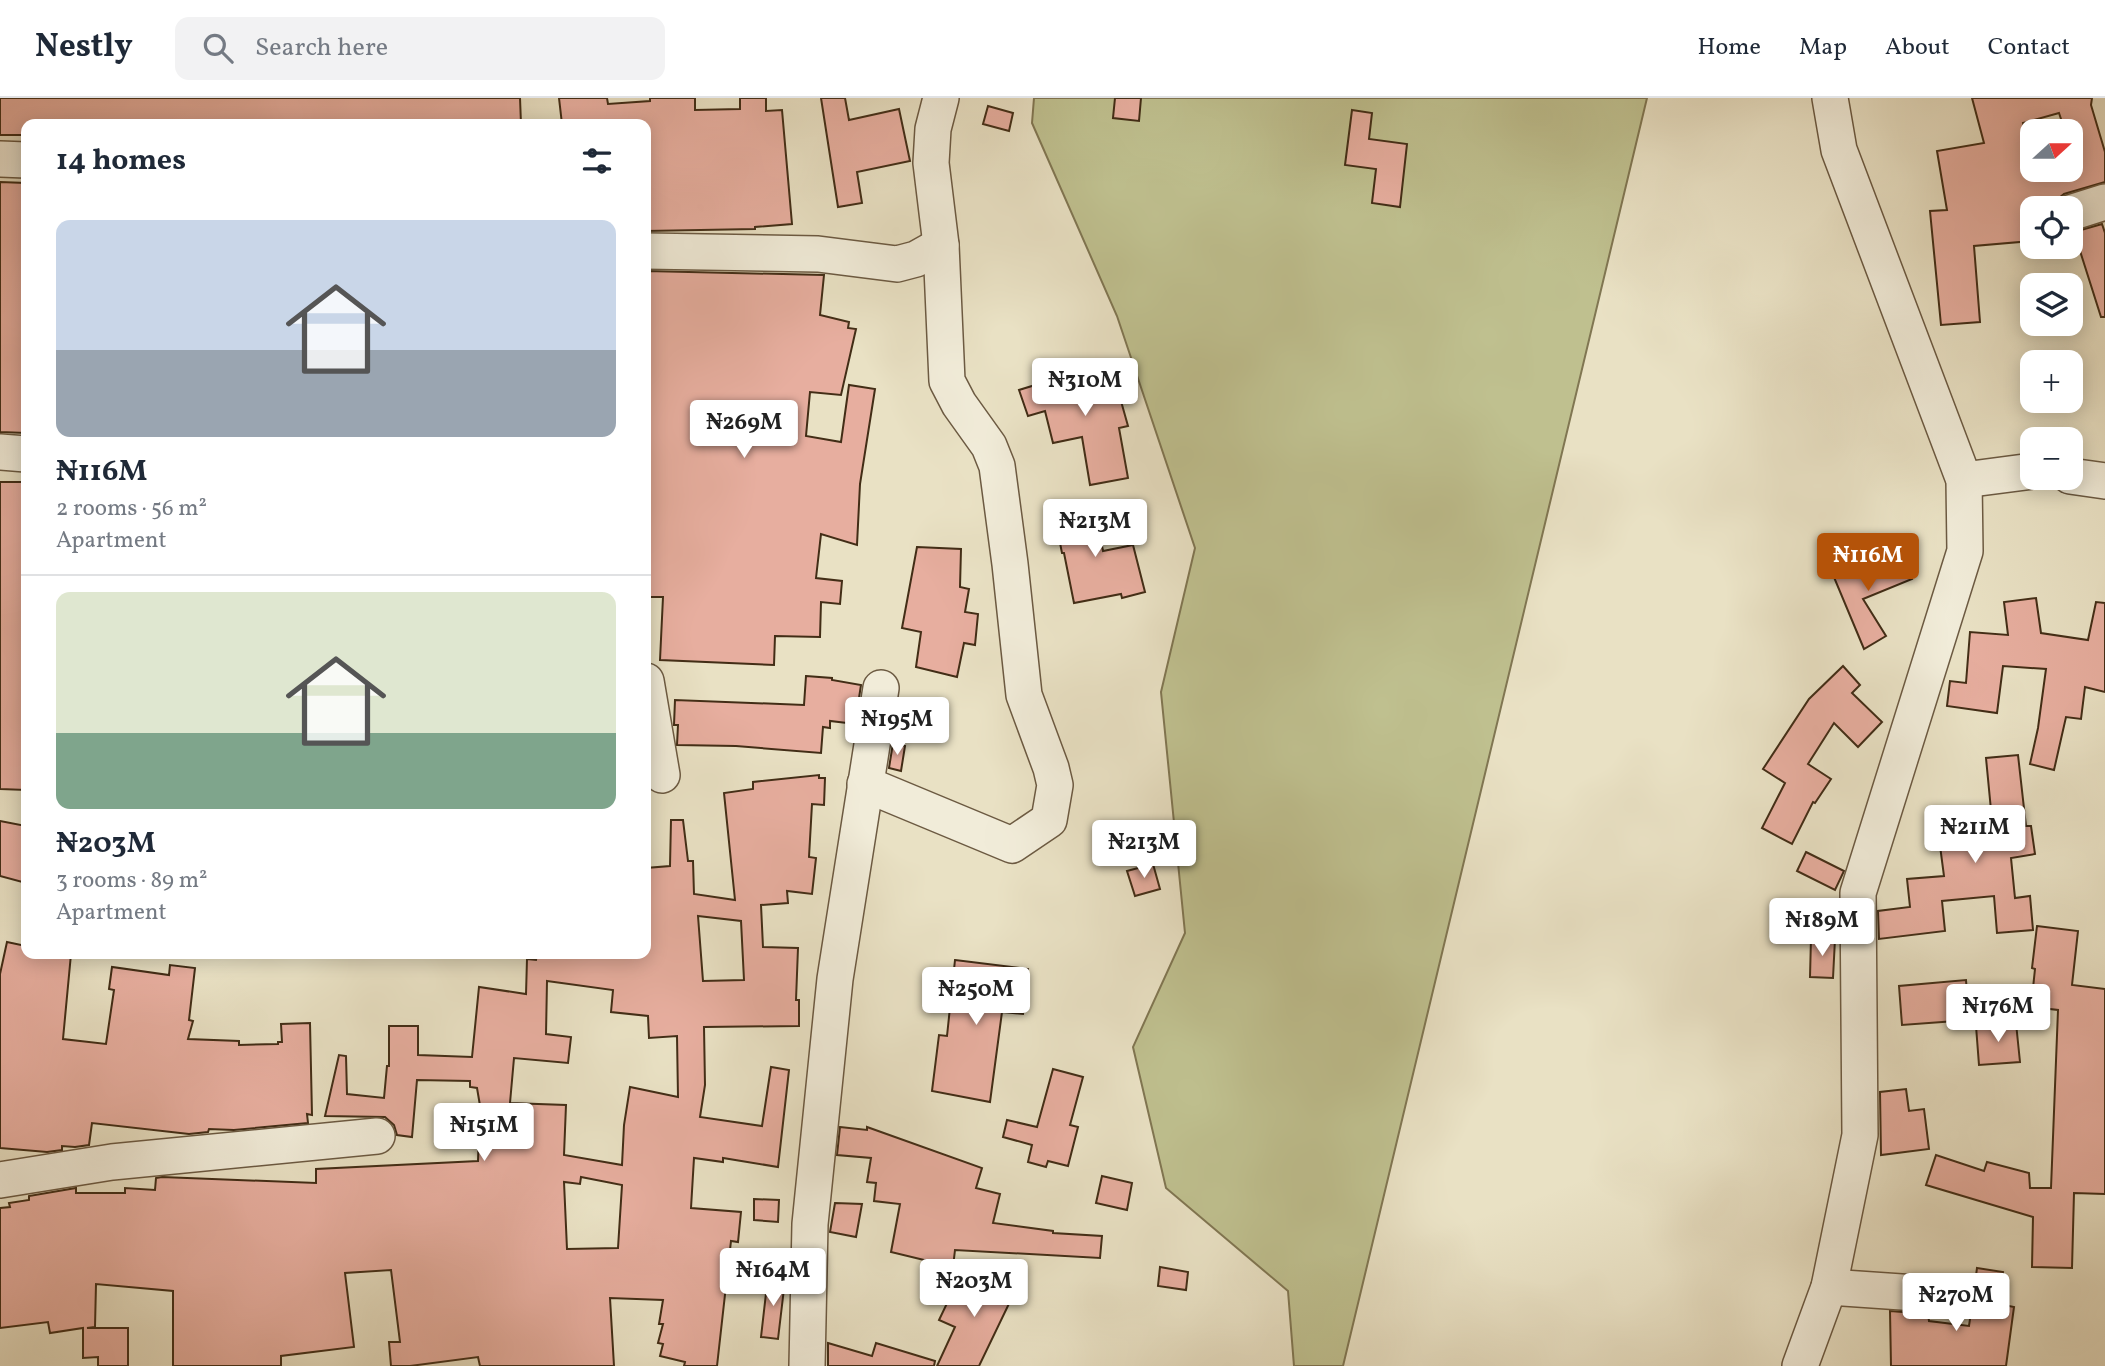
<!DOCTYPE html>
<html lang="en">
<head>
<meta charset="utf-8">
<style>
  body { margin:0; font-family:Vollkorn,serif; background:#f2f2f3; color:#1f2937; height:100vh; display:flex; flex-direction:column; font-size:26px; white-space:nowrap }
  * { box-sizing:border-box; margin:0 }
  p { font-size:23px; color:#747a83 }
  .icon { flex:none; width:38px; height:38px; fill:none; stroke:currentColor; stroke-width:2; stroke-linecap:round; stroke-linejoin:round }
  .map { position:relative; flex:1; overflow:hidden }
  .details { position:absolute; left:21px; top:21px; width:630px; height:840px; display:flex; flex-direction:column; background:#fff; border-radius:14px; box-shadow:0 4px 18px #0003 }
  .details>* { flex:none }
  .needle { width:46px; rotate:69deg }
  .tools { position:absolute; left:2020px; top:21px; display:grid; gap:14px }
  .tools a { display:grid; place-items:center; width:63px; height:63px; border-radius:14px; background:#fff; box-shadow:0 4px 18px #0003; font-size:35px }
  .price { position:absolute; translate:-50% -60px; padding:0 16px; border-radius:7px; background:#fff; color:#222; font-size:23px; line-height:46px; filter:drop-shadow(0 2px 4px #0008) }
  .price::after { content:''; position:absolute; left:50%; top:42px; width:21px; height:16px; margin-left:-10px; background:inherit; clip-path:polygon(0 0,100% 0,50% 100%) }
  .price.active { background:#b45309; color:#fff }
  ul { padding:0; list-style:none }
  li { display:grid; align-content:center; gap:14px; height:371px; padding:0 35px }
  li+li { border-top:2px solid #e0e1e3 }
  li span { display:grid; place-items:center; height:217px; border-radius:14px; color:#555 }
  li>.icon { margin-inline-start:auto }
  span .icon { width:126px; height:126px; fill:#fffc; stroke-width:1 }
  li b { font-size:30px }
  h2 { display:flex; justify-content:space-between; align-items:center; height:84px; padding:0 35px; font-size:30px }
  header { display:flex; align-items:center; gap:42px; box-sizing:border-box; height:98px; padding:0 35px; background:#fff; border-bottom:2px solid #e0e1e3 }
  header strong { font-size:33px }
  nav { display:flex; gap:38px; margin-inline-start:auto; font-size:24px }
  .search { width:490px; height:63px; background:#f2f2f3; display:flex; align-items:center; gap:18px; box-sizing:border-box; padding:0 24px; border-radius:14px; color:#747a83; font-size:26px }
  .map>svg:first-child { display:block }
  .green { fill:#bfc08f; stroke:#807652; stroke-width:2 }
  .building { fill:#e7ae9f; stroke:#422d16; stroke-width:2; fill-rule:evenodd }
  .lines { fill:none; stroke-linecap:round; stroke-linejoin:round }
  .minor-casing { stroke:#6c5a42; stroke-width:38 }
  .minor { stroke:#f1ecd9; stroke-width:35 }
</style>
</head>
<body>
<header>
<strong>Nestly</strong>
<div class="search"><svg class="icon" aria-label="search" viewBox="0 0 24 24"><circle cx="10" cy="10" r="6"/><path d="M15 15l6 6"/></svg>Search here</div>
<nav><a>Home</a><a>Map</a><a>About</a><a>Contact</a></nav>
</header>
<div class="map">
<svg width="2105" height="1268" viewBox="0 0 2105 1268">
  <rect width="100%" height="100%" fill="#e9e1c4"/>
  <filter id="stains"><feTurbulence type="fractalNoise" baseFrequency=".00286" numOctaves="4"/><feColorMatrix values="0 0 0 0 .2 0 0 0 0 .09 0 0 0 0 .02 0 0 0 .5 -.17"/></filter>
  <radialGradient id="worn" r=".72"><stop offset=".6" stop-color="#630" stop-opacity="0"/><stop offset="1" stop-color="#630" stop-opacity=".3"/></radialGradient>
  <path class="green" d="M 1034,0 L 1647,0 L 1343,1268 L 1294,1268 L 1288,1193 L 1166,1090 L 1133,949 L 1185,835 L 1161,594 L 1195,450 L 1117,218 L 1032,25 Z"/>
  <g class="building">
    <path d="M 0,0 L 520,0 L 521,26 L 26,26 L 26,37 L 0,37 Z"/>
    <path d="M 559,0 L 607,0 L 608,6 L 650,3 L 650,0 L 695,0 L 695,12 L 740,11 L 740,0 L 766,0 L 766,13 L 782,12 L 792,126 L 755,129 L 755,131 L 646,133 L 646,26 L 562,26 Z"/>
    <path d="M 821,0 L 845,0 L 849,22 L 899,11 L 910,63 L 857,74 L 862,105 L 838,109 Z"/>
    <path d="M 1115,0 L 1141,0 L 1139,23 L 1113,20 Z"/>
    <path d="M 1972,0 L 2092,0 L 2091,7 L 2105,54 L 2105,84 L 2064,96 L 2053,105 L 2032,110 L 2028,113 L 2031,143 L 1974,148 L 1980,224 L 1941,227 L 1930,113 L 1947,112 L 1937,53 L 1984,45 ZM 2059,15 L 2065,33 L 2070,33 L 2070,72 L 2031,72 L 2023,25 Z"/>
    <path d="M 988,8 L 1013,15 L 1009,33 L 983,26 Z"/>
    <path d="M 1352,12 L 1372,15 L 1369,41 L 1407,46 L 1400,109 L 1372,105 L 1376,71 L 1345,67 Z"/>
    <path d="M 0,84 L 26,85 L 26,335 L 0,334 Z"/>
    <path d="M 2102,126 L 2105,135 L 2105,219 L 2101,219 L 2074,134 Z"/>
    <path d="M 646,173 L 824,177 L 820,217 L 849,224 L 848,230 L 856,231 L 841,297 L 810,294 L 806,338 L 841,344 L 849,287 L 875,291 L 860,386 L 857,447 L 821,436 L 816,480 L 842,483 L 840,506 L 821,504 L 820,539 L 775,538 L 774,567 L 660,562 L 663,499 L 646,499 Z"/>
    <path d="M 1110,264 L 1128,328 L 1119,330 L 1128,380 L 1090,387 L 1082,339 L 1053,345 L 1045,313 L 1028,318 L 1019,292 Z"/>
    <path d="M 0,384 L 26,384 L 26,692 L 0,691 Z"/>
    <path d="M 1094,407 L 1103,453 L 1133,447 L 1145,494 L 1122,500 L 1121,496 L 1074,505 L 1064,455 L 1062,455 L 1054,415 Z"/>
    <path d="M 917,449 L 961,451 L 960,489 L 969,491 L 965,514 L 978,516 L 975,547 L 964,545 L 957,579 L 916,569 L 921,534 L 902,530 Z"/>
    <path d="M 1901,457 L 1912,481 L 1863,501 L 1886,538 L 1864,551 L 1828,465 L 1838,459 L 1850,479 Z"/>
    <path d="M 2036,500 L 2041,535 L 2088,542 L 2096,504 L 2105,505 L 2105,594 L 2085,589 L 2081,621 L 2066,619 L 2054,672 L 2030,666 L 2038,630 L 2046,571 L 2003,568 L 1997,615 L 1947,608 L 1950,583 L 1966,585 L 1970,534 L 2008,537 L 2004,504 Z"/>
    <path d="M 1843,568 L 1860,587 L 1852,595 L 1882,624 L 1858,649 L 1834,625 L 1808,666 L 1831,681 L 1815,705 L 1813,704 L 1792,746 L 1762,730 L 1785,685 L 1763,671 L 1809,601 Z"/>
    <path d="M 806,578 L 832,580 L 832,582 L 861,587 L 855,626 L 830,623 L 830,630 L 823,629 L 821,655 L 736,648 L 677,647 L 678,627 L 674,627 L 675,602 L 804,607 Z"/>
    <path d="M 893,645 L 905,648 L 901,673 L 889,670 Z"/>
    <path d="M 2018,657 L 2026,728 L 2031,728 L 2035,756 L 2011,760 L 2015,800 L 2030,798 L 2033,832 L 1997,835 L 1994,798 L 1942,803 L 1945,833 L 1879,841 L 1878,813 L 1910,809 L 1907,781 L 1944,778 L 1939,740 L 1993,733 L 1986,660 Z"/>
    <path d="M 819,677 L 819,680 L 825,680 L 824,707 L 812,706 L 809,759 L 816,760 L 812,796 L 787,793 L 788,805 L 761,807 L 763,849 L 798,850 L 796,902 L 799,902 L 799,928 L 704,929 L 705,987 L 700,1019 L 762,1028 L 771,969 L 789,972 L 778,1069 L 723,1060 L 723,1064 L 694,1060 L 691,1110 L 741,1114 L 738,1144 L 731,1143 L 717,1268 L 684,1268 L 685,1264 L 660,1258 L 663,1246 L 658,1245 L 663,1226 L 659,1226 L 663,1202 L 610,1200 L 614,1268 L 480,1268 L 478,1259 L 410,1268 L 391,1268 L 389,1244 L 400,1244 L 391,1172 L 345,1175 L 354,1249 L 281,1258 L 281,1268 L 173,1268 L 173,1193 L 96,1186 L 95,1229 L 87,1230 L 128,1230 L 128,1268 L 98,1268 L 98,1259 L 83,1260 L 83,1230 L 50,1235 L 48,1224 L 0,1230 L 0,1110 L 10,1109 L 9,1105 L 29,1102 L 29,1098 L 76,1090 L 76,1095 L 125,1095 L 125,1090 L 155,1092 L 156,1080 L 162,1079 L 316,1085 L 316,1071 L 478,1063 L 479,1032 L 484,1031 L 477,990 L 470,989 L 470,983 L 417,982 L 412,1039 L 397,1037 L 394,1027 L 385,1019 L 325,1018 L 339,957 L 346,958 L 347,996 L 384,1000 L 387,968 L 389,968 L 389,928 L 418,928 L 418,957 L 472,959 L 479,889 L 526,896 L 527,861 L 536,862 L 537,856 L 646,856 L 646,770 L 670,768 L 671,722 L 683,722 L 688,763 L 693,763 L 694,796 L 735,802 L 724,695 L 753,691 L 753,684 ZM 698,818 L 741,823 L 744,882 L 703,883 ZM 547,883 L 613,892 L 611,914 L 648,918 L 649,940 L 677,938 L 678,999 L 630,989 L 624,1027 L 622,1067 L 564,1057 L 566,1007 L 510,1005 L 514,960 L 568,965 L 571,939 L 546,936 ZM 581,1079 L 622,1087 L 618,1150 L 567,1151 L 564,1084 L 580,1086 Z"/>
    <path d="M 0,723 L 26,728 L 26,785 L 0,778 Z"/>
    <path d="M 1806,754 L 1844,773 L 1835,792 L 1797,773 Z"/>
    <path d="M 1153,766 L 1160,791 L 1135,798 L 1127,773 Z"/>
    <path d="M 2037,828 L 2078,833 L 2072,887 L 2105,891 L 2105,1096 L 2074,1095 L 2072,1170 L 2032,1169 L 2033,1119 L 1926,1087 L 1936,1057 L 1984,1073 L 1987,1064 L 2029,1075 L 2030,1090 L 2051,1090 L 2058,912 L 2031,909 L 2035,871 L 2032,870 Z"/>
    <path d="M 1811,840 L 1835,841 L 1833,880 L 1810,879 Z"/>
    <path d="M 7,844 L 26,848 L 26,856 L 71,856 L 63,941 L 106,946 L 114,892 L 109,891 L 112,869 L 169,877 L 170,867 L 195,870 L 189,922 L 193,923 L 188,941 L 239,943 L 239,947 L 278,946 L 278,944 L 282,944 L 281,926 L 310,925 L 312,1017 L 307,1016 L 308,1025 L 234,1032 L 209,1031 L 208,1034 L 189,1036 L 92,1025 L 89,1047 L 75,1049 L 62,1048 L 62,1052 L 47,1054 L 0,1050 L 0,876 Z"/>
    <path d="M 955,862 L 1028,871 L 1023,916 L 1002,914 L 990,1004 L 932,993 L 939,937 L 947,938 Z"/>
    <path d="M 1966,882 L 1969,922 L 1902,927 L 1899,888 Z"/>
    <path d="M 2016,925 L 2020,964 L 1979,967 L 1976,928 Z"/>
    <path d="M 1053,971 L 1083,979 L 1070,1027 L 1078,1029 L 1068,1068 L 1048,1063 L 1046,1069 L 1028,1064 L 1032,1047 L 1003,1039 L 1007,1022 L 1037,1029 Z"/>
    <path d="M 1906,991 L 1909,1013 L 1924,1011 L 1929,1051 L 1881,1057 L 1880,994 Z"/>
    <path d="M 840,1029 L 867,1032 L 867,1029 L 982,1070 L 976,1090 L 1000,1096 L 993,1125 L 1053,1133 L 1053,1135 L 1102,1138 L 1100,1160 L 955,1152 L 953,1169 L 891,1154 L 900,1106 L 874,1103 L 876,1085 L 867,1084 L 871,1060 L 837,1057 Z"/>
    <path d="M 1102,1078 L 1132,1085 L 1127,1112 L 1096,1105 Z"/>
    <path d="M 754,1101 L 779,1102 L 778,1124 L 754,1122 Z"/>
    <path d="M 835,1105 L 862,1106 L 856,1139 L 830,1134 Z"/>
    <path d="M 1160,1169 L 1188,1174 L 1186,1192 L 1158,1188 Z"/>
    <path d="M 1977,1170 L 2003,1174 L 1999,1206 L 2014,1209 L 2006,1268 L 1891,1268 L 1890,1213 L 1928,1216 L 1929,1223 L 1969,1228 L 1971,1214 L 1977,1209 L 1980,1200 L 1978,1190 L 1975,1185 Z"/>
    <path d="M 768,1178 L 785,1182 L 778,1241 L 761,1239 Z"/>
    <path d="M 960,1178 L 1018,1187 L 979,1268 L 937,1268 L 955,1229 L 939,1222 Z"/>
    <path d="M 828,1245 L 872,1258 L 876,1245 L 935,1263 L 934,1268 L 828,1268 Z"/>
  </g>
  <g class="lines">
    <g class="minor-casing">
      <g id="minor">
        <path d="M 0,61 L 26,62"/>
        <path d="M 2070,115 L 2105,104"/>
        <path d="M 646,153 L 818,156 L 897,166 L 916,161 L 941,147"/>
        <path d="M 0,354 L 26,356"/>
        <path d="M 2070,378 L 2105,383"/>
        <path d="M 1964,382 L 2032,373"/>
        <path d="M 646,583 L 662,677"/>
        <path d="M 865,686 L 1012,747 L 1049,722 L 1055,687 L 1051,670 L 1024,597 L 1010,466 L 997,368 L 989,348 L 959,306 L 947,283 L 941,147 L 931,65 L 933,31 L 941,0"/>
        <path d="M 0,1082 L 112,1064 L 377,1038"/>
        <path d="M 1829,1189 L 1960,1198"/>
        <path d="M 807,1268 L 810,1126 L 835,881 L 881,590"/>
        <path d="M 1800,1268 L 1829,1189 L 1860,1037 L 1858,795 L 1965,453 L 1964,382 L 1839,52 L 1830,0"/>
      </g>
    </g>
    <use href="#minor" class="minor"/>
  </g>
  <rect width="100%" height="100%" filter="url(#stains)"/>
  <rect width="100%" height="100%" fill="url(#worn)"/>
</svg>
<div class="tools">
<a><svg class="needle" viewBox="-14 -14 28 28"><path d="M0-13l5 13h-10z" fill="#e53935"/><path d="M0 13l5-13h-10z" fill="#747a83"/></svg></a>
<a><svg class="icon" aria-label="locate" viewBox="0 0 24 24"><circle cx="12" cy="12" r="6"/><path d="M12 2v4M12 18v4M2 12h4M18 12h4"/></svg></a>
<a><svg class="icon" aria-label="layers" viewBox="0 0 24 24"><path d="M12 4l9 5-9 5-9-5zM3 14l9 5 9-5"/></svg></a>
<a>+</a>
<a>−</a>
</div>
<b class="price" style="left:1085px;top:320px">₦310M</b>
<b class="price" style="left:744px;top:362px">₦269M</b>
<b class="price" style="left:1095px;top:461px">₦213M</b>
<b class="price active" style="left:1868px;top:495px">₦116M</b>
<b class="price" style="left:897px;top:659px">₦195M</b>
<b class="price" style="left:1975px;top:767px">₦211M</b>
<b class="price" style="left:1144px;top:782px">₦213M</b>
<b class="price" style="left:1822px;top:860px">₦189M</b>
<b class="price" style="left:976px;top:929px">₦250M</b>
<b class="price" style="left:1998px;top:946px">₦176M</b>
<b class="price" style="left:484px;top:1065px">₦151M</b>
<b class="price" style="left:773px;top:1210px">₦164M</b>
<b class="price" style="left:974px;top:1221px">₦203M</b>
<b class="price" style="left:1956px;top:1235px">₦270M</b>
<section class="details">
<h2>14 homes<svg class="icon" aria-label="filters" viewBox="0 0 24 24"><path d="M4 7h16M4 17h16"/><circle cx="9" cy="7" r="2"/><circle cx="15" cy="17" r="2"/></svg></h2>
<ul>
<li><span style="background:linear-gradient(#c9d6e8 60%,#9aa5b1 0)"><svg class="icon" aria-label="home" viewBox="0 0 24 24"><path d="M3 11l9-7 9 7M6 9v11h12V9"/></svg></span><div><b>₦116M</b><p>2 rooms · 56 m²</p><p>Apartment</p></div></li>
<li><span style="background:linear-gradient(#dfe7d0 65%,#7fa58c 0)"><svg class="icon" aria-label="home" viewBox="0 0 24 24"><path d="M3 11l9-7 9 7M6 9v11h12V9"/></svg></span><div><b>₦203M</b><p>3 rooms · 89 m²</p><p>Apartment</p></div></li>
</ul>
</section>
</div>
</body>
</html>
